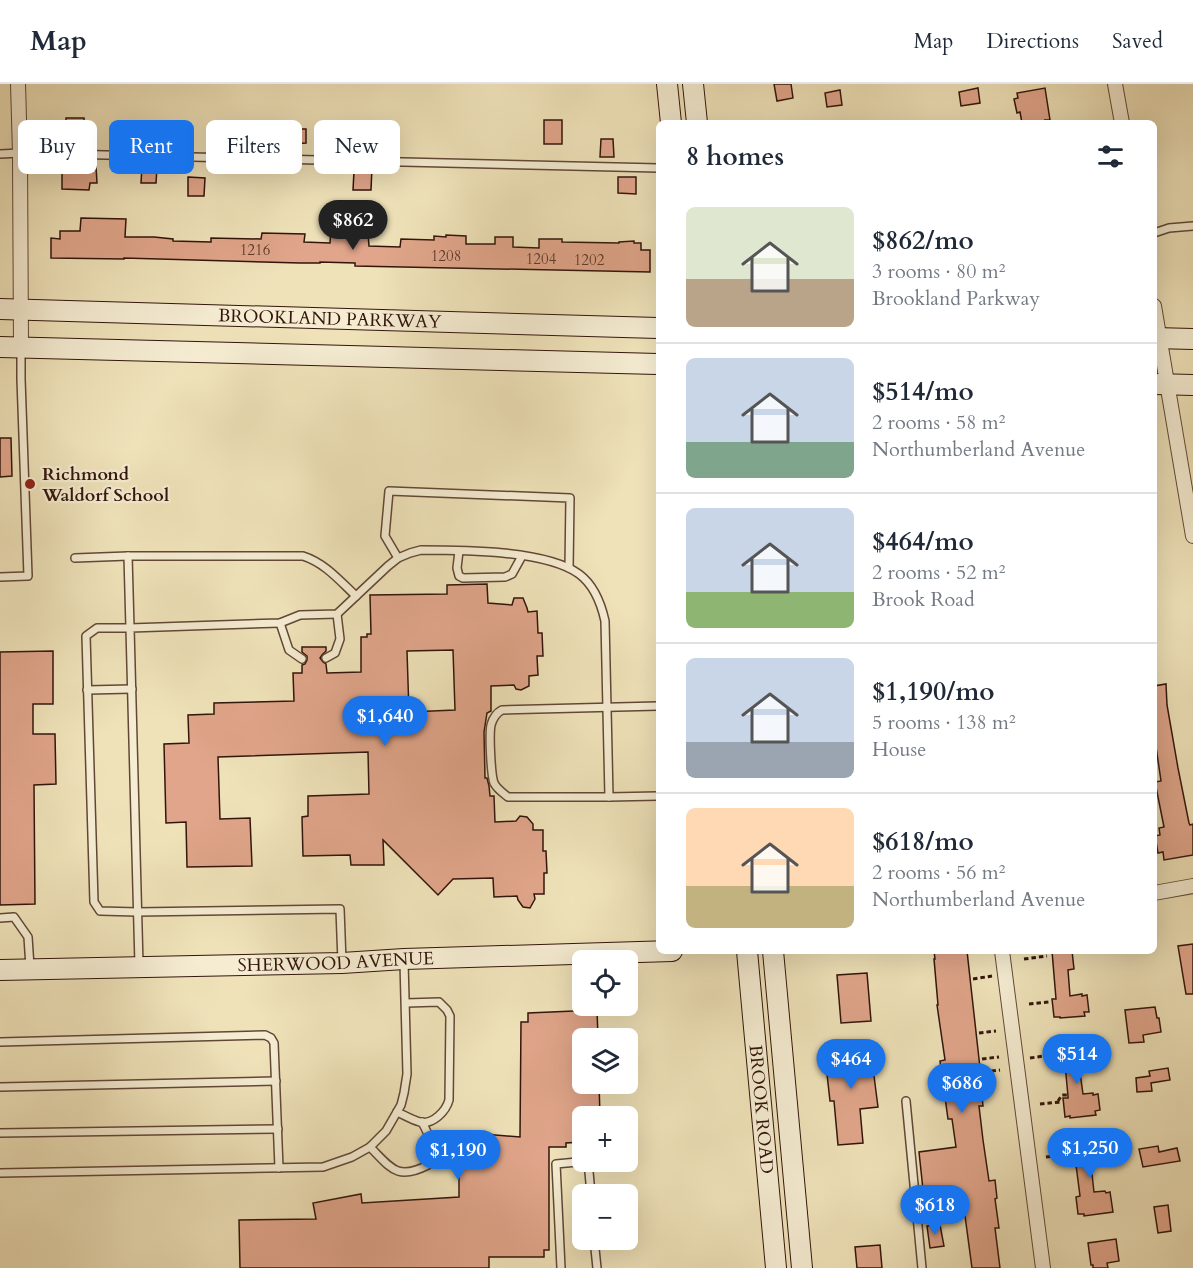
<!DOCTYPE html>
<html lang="en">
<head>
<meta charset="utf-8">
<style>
  body { margin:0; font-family:Cardo,serif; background:#f6f6f7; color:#1f2937; height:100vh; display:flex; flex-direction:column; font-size:22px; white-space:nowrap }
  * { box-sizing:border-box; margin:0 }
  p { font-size:20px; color:#747a83 }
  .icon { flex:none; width:33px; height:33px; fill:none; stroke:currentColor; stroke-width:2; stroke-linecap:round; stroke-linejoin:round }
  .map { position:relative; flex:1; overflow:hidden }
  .side { position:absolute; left:656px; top:36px; width:501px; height:834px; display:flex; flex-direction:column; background:#fff; border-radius:9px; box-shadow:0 6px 24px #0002 }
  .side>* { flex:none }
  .banner { position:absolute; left:18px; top:36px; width:548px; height:54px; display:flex; gap:12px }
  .buttons { position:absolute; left:572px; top:866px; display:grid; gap:12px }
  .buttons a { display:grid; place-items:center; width:66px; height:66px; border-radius:9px; background:#fff; box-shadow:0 6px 24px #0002; font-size:30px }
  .price { position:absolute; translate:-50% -51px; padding:0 14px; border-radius:21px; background:#1a73e8; color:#fff; font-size:20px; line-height:39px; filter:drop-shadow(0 2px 3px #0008) }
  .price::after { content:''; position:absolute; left:50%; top:36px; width:18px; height:14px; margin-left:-9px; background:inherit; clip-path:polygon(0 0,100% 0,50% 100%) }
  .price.on { background:#222; color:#fff }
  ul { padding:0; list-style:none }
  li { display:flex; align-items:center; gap:18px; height:150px; padding:0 30px }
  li+li { border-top:2px solid #e0e1e3 }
  li span { display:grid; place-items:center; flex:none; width:168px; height:120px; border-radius:9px; color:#555 }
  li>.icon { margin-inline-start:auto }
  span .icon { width:72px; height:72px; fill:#fffc; stroke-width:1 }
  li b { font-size:26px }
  h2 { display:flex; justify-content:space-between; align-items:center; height:72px; padding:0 30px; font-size:26px }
  .tag { padding:0 21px; border-radius:9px; background:#fff; box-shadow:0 6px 24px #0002; font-size:21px; line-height:54px }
  .tag.on { background:#1a73e8; color:#fff }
  header { display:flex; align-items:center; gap:36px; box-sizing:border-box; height:84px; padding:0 30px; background:#fff; border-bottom:2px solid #e0e1e3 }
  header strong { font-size:28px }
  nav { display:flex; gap:33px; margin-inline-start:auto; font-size:21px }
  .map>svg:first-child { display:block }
  .building { fill:#e0a58a; stroke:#32150b; stroke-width:1.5; fill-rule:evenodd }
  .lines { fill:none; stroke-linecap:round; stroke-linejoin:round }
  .lane-casing { stroke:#614836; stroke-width:10 }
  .street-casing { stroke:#614836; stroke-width:16 }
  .secondary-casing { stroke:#32150b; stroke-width:22 }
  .path { stroke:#32150b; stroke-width:3; stroke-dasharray:4.5 3; stroke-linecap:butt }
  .lane { stroke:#f5ecd2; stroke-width:7 }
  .street { stroke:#f5ecd2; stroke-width:14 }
  .secondary { stroke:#f5ecd2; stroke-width:20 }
  .poi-dot { fill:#8f2418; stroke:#f5ecd2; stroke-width:2 }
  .labels { text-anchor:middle; stroke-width:4.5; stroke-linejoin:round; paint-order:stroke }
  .number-label { font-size:15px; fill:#5e392b }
  .street-label { font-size:18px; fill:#32150b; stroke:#f5ecd2 }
  .poi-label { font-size:18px; font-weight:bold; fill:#32150b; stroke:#f5ecd2; text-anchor:start }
</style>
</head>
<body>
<header>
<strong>Map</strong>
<nav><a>Map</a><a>Directions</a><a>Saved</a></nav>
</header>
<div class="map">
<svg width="1193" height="1184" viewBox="0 0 1193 1184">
  <rect width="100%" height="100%" fill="#efe2b9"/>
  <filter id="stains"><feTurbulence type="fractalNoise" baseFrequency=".00333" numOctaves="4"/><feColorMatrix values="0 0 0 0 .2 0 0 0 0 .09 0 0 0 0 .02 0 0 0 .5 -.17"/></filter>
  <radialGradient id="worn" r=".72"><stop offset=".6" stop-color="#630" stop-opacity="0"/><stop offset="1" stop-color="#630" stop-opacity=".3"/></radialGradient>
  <g class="building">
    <path d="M 774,0 L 791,0 L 793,14 L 777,17 Z"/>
    <path d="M 978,4 L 980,19 L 961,22 L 959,8 Z"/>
    <path d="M 1045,4 L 1050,36 L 1045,36 L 1046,39 L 1022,39 L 1020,28 L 1017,29 L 1014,15 L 1018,14 L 1017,9 Z"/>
    <path d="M 840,6 L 842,21 L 827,23 L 825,9 Z"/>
    <rect x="66" y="34" width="18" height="19"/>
    <rect x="544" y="36" width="18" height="24"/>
    <path d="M 114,40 L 129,40 L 129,56 L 113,56 Z"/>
    <path d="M 292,45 L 306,45 L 306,59 L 292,60 Z"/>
    <path d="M 601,55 L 613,55 L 614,73 L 600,73 Z"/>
    <path d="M 357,58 L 372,58 L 372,72 L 357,71 Z"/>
    <path d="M 62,82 L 96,82 L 97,99 L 90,99 L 89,106 L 62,105 Z"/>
    <path d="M 142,82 L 157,83 L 156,99 L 141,99 Z"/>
    <path d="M 357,83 L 372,83 L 371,106 L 353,106 L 354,87 L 357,87 Z"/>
    <path d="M 188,93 L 205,94 L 204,112 L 188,112 Z"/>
    <path d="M 618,93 L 636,93 L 636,110 L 618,109 Z"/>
    <path d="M 81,134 L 126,135 L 125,153 L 154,153 L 173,155 L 173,157 L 211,158 L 211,154 L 261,155 L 262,149 L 305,150 L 304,158 L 330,159 L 331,144 L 347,144 L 347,148 L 368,149 L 369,162 L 400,163 L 401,155 L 434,156 L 434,152 L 446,153 L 446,151 L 466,152 L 466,160 L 495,160 L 495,153 L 513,153 L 513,163 L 539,164 L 539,155 L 562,155 L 562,158 L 619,159 L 619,158 L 634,157 L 634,159 L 641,159 L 641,166 L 650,166 L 650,188 L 355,182 L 355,179 L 320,178 L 320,179 L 300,179 L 124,174 L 124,175 L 51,174 L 51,154 L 60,155 L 60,147 L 80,147 Z"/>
    <path d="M 0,354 L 11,354 L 12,392 L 0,393 Z"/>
    <path d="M 487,500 L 488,519 L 512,521 L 514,514 L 523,514 L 527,524 L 528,528 L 537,527 L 538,549 L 542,549 L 543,572 L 537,572 L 538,591 L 529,592 L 529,602 L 521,606 L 516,605 L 514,601 L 491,602 L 491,627 L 487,629 L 484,648 L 485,694 L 487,694 L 489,702 L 490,712 L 494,712 L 495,738 L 516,737 L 520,732 L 527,733 L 533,740 L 533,746 L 543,746 L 543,767 L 546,767 L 547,789 L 544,789 L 544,810 L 534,810 L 535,815 L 530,824 L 523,823 L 518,816 L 517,812 L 494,813 L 493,794 L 453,795 L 438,811 L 383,756 L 384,781 L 351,781 L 350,771 L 303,772 L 302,733 L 308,732 L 308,712 L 369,710 L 368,668 L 218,673 L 220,735 L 250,734 L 252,782 L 187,783 L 186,738 L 166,739 L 164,660 L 189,659 L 188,631 L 214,630 L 214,619 L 294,617 L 293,589 L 302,589 L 302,581 L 305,580 L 307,576 L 307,572 L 302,568 L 302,563 L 326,563 L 326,567 L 322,571 L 320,574 L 323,578 L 326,580 L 327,589 L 361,588 L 361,553 L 367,553 L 367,550 L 371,550 L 370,511 L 447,510 L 447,501 ZM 453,566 L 455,626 L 409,628 L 407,567 Z"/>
    <path d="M 53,567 L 53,620 L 33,620 L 33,650 L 55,650 L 56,700 L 34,701 L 35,820 L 0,821 L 0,568 Z"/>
    <path d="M 1166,600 L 1167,621 L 1178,684 L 1189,739 L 1190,741 L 1193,740 L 1193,771 L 1164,776 L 1163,768 L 1158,769 L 1155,752 L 1160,751 L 1159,744 L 1164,743 L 1155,698 L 1161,697 L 1156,663 L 1154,664 L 1154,602 Z"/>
    <path d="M 1193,860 L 1193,910 L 1186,910 L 1178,862 Z"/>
    <path d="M 934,867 L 967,867 L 981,993 L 980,994 L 983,1022 L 979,1022 L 983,1056 L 989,1097 L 995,1096 L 997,1114 L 995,1115 L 999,1144 L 995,1144 L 1000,1184 L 972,1184 L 963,1117 L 961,1118 L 960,1109 L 924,1115 L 919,1068 L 956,1063 L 952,1035 L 948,1035 L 940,977 L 945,976 L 937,921 L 938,921 L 934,875 L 935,875 Z"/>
    <path d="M 1052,867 L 1072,867 L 1074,885 L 1068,886 L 1070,912 L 1082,910 L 1082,912 L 1087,911 L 1089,928 L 1084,928 L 1085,932 L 1060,934 L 1060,933 L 1054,933 L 1052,915 L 1056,915 Z"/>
    <path d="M 867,889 L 871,937 L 841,939 L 837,891 Z"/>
    <path d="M 1155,923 L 1157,934 L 1159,934 L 1161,948 L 1143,951 L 1144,958 L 1129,959 L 1125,926 Z"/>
    <path d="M 597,926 L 598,954 L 582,954 L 582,999 L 599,999 L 600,1032 L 582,1032 L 582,1058 L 566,1059 L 566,1063 L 549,1063 L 549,1166 L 544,1166 L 544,1173 L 489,1173 L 489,1184 L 240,1184 L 239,1136 L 316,1135 L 313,1119 L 361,1110 L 362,1119 L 459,1113 L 459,1078 L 453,1064 L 460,1048 L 520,1053 L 521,938 L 528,938 L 528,929 Z"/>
    <path d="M 1082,957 L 1084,980 L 1079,981 L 1083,1010 L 1093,1009 L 1093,1011 L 1098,1010 L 1100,1026 L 1095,1027 L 1096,1031 L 1070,1034 L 1070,1032 L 1065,1033 L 1063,1014 L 1068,1014 L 1068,1012 L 1063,959 Z"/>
    <path d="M 870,961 L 878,1023 L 860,1025 L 863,1059 L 838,1061 L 834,1017 L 830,1017 L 827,990 L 831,990 L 830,965 Z"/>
    <path d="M 1168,984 L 1170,996 L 1151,999 L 1152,1007 L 1137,1008 L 1136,994 L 1150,992 L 1149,987 Z"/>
    <path d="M 1098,1055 L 1100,1065 L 1106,1065 L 1108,1079 L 1091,1081 L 1094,1108 L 1105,1107 L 1106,1109 L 1110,1108 L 1113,1128 L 1084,1132 L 1084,1130 L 1078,1130 L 1076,1113 L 1080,1112 L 1073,1058 Z"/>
    <path d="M 1158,1062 L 1159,1068 L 1177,1064 L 1180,1077 L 1143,1083 L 1139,1065 Z"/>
    <path d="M 1168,1121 L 1171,1147 L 1158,1149 L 1154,1123 Z"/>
    <path d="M 940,1141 L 944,1162 L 930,1164 L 927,1142 Z"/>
    <path d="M 1116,1155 L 1119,1177 L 1107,1179 L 1108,1184 L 1093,1184 L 1093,1181 L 1091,1181 L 1088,1159 Z"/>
    <path d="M 880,1161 L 882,1184 L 857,1184 L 855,1163 Z"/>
  </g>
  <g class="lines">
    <g class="lane-casing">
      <g id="lane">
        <path d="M 0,70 L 20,69 L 658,84"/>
        <path d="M 1154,149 L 1169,144 L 1193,142"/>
        <path d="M 459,467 L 457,484 L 459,492 L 463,494 L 505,493 L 512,490 L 522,472"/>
        <path d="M 75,474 L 128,472"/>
        <path d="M 398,474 L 385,452 L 389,407 L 570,414 L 569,484"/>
        <path d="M 0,493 L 28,492 L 21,295 L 21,265"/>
        <path d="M 280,539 L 289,566 L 302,575"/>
        <path d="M 326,574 L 335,569 L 340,555 L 337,530"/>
        <path d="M 87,606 L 132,605"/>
        <path d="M 609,713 L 508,713 C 503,709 497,705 494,699 C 491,691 489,651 491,641 C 493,634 496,629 502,626 L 658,622"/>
        <path d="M 0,834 L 14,833 L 28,853 L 30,883"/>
        <path d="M 342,878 L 340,825 L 137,828 L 100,827 L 94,818 L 86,552 L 97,544 L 130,544 L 128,472 L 303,472 C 325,479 340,497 356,512"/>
        <path d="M 139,881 L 130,544 L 280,539 L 300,531 L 337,530 L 388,482 L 398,474 L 410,469 L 421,466 C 462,466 546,466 579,490 C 594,501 601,519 605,537 L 609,713 L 658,712"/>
        <path d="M 0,958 L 265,951 L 271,954 L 274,959 L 279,1084"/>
        <path d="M 0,1003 L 276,997"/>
        <path d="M 906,1017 L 922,1184"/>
        <path d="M 397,1028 C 404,1031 412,1036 420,1038 C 433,1041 446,1027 449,1016 L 450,932 L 447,926 L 439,918 L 406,919"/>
        <path d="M 0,1049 L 278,1045"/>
        <path d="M 370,1063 C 391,1084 397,1097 428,1081 C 435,1063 431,1055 422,1038"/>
        <path d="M 0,1089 L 323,1083 L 352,1073 L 370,1063 L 386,1047 L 401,1021 L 404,1009 L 407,990 L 404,878"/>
        <path d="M 594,1155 L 597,1184"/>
        <path d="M 561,1184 L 556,1080 L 588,1077 L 591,1110"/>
      </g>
    </g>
    <g class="street-casing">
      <g id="street">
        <path d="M 18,0 L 20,69 L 21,263"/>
        <path d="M 1115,0 L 1122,39"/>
        <path d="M 1154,222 L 1193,452"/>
        <path d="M 1154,809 L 1193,802"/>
        <path d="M 1002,867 L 1043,1184"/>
      </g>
    </g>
    <g class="secondary-casing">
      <g id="secondary">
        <path d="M 667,0 L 671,39"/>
        <path d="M 693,0 L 697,39"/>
        <path id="s1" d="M 0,225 L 658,244"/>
        <path d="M 1154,254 L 1193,255"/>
        <path d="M 0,263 L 658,280"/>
        <path d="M 1154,300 L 1193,301"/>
        <path id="s2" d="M 747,867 L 776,1184"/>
        <path d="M 773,867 L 802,1184"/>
        <path id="s3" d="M 0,886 L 342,879 L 404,875 L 672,867"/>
      </g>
    </g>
    <g class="path">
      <path d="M 1024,875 L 1047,872"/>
      <path d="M 973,895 L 992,892"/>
      <path d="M 1029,920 L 1049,918"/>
      <path d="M 979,949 L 996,947"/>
      <path d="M 1030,974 L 1058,970"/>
      <path d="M 982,975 L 999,973"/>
      <path d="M 984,988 L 1000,986"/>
      <path d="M 1058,1017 L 1062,1011 L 1068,1011"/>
      <path d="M 1040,1020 L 1061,1018"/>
      <path d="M 1046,1073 L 1069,1070"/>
    </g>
    <use href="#lane" class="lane"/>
    <use href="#street" class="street"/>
    <use href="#secondary" class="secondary"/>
  </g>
  <circle class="poi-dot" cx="30" cy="400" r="6"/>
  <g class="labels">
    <g class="number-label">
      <text x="255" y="171">1216</text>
      <text x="446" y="177">1208</text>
      <text x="541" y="180">1204</text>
      <text x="589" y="181">1202</text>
    </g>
    <g class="street-label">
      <text dy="6" stroke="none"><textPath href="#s1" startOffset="330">BROOKLAND PARKWAY</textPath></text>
      <text dy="6" stroke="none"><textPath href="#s3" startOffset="336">SHERWOOD AVENUE</textPath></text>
      <text dy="6" stroke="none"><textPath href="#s2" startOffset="159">BROOK ROAD</textPath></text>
    </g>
    <g class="poi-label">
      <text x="42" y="396">Richmond<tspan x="42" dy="21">Waldorf School</tspan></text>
    </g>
  </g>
  <rect width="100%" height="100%" filter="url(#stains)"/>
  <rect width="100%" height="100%" fill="url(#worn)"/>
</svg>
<div class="buttons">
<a><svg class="icon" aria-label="locate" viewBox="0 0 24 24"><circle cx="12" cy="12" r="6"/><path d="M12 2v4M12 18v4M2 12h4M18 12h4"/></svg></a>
<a><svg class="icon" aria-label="layers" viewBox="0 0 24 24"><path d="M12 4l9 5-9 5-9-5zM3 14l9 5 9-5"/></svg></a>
<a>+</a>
<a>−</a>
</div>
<b class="price on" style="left:353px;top:167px">$862</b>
<b class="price" style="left:385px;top:663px">$1,640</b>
<b class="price" style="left:1077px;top:1001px">$514</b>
<b class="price" style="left:851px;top:1006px">$464</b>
<b class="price" style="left:962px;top:1030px">$686</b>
<b class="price" style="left:1090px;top:1095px">$1,250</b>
<b class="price" style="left:458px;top:1097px">$1,190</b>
<b class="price" style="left:935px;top:1152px">$618</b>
<div class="banner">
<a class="tag">Buy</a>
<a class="tag on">Rent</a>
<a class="tag">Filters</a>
<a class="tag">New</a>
</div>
<section class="side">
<h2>8 homes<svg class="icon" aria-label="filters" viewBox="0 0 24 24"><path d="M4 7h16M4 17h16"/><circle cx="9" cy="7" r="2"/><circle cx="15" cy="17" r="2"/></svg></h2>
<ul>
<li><span style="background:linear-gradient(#dfe7d0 60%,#b9a48a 0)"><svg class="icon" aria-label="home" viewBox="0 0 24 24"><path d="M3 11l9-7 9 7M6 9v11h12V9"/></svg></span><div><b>$862/mo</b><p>3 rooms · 80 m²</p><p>Brookland Parkway</p></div></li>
<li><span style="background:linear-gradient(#c9d6e8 70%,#7fa58c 0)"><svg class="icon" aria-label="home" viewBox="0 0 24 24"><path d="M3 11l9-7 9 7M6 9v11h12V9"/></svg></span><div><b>$514/mo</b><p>2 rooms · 58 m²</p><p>Northumberland Avenue</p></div></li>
<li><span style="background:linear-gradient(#c9d6e8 70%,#8fb573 0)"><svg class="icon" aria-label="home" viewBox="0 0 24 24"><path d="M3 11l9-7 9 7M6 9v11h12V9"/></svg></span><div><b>$464/mo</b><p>2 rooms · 52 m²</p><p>Brook Road</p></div></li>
<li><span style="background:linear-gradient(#c9d6e8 70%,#9aa5b1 0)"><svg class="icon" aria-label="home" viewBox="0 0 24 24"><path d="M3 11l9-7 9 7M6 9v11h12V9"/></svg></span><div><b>$1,190/mo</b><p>5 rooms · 138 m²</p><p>House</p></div></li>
<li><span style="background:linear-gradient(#ffd9b3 65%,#c2b280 0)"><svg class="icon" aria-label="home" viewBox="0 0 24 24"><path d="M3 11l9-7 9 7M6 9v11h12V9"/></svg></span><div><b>$618/mo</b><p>2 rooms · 56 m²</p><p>Northumberland Avenue</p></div></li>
</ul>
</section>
</div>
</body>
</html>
